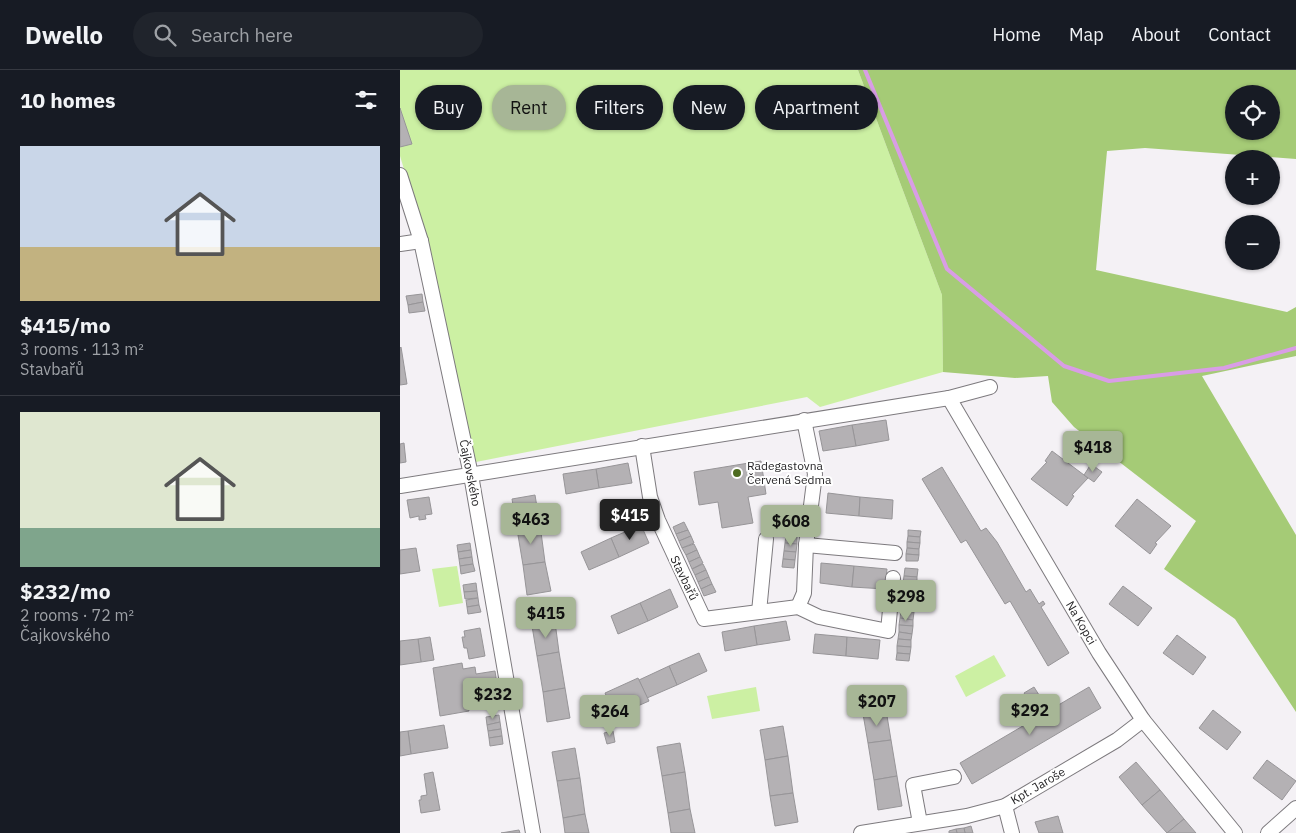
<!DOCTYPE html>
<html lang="en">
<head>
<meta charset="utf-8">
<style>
  body { margin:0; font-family:"IBM Plex Sans",sans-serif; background:#20242c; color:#f1f3f6; height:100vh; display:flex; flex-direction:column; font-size:19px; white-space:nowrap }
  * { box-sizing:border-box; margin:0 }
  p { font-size:16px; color:#9ea1a6 }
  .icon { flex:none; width:28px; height:28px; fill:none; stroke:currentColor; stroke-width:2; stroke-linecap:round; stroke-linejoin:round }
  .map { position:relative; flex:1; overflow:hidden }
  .drawer { display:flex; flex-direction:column; background:#171b24; width:400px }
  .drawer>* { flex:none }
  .hud { position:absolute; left:15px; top:15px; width:475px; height:45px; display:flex; gap:10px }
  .controls { position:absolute; left:825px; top:15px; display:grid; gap:10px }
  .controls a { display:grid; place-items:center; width:55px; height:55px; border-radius:50%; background:#171b24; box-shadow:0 1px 4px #0004; font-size:25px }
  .price { position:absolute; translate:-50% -42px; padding:0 11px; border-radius:5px; background:#a7b696; color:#111; font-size:16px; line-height:32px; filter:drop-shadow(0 1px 2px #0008) }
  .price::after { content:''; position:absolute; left:50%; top:30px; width:15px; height:11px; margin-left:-8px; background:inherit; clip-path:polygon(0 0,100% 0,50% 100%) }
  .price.on { background:#222; color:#fff }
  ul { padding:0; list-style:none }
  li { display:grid; align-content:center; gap:10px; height:265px; padding:0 20px }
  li+li { border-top:1px solid #363941 }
  li span { display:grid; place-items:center; height:155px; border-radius:0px; color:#555 }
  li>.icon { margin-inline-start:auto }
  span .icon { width:90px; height:90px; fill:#fffc; stroke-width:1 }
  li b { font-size:21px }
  h2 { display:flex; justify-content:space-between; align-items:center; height:60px; padding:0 20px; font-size:21px }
  .chip { padding:0 18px; border-radius:22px; background:#171b24; box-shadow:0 1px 4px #0004; font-size:18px; line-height:45px }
  .chip.on { background:#a7b696; color:#111 }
  header { display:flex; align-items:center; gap:30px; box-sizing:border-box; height:70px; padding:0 25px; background:#171b24; border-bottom:1px solid #363941 }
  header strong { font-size:24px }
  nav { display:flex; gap:28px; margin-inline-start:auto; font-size:18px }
  .search { width:350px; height:45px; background:#20242c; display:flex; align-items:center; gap:12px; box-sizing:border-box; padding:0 18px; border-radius:28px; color:#9ea1a6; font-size:19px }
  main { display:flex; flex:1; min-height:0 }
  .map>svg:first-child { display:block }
  .green { fill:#ccf0a3 }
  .forest { fill:#a5cb76; fill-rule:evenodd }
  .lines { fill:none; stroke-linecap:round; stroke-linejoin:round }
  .stream { stroke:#d99de6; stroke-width:4 }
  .building { fill:#b4b1b4; stroke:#979598 }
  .minor-casing { stroke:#7d7a7e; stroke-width:16 }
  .minor { stroke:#fff; stroke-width:14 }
  .poi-dot { fill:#4d6b20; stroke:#fff; stroke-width:2 }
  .labels { text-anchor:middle; stroke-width:4; stroke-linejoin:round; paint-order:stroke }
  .poi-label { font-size:12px; fill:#262527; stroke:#fff; text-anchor:start }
  .street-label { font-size:12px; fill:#262527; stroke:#fff }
</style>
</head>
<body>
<header>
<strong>Dwello</strong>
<div class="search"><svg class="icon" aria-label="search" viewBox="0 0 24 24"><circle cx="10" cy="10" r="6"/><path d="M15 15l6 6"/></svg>Search here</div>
<nav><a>Home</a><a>Map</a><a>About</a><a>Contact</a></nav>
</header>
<main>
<section class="drawer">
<h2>10 homes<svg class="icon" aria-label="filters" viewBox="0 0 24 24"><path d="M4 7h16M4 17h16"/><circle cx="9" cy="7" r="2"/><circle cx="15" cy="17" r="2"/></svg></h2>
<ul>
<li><span style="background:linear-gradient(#c9d6e8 65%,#c2b280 0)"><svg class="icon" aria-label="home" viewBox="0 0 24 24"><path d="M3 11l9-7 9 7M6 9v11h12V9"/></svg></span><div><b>$415/mo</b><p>3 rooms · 113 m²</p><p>Stavbařů</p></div></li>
<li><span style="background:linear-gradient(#dfe7d0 75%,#7fa58c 0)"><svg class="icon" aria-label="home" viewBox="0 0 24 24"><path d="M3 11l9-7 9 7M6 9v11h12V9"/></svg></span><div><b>$232/mo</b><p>2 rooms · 72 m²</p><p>Čajkovského</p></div></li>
</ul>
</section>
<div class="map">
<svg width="896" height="763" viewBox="0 0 896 763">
  <rect width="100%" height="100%" fill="#f4f1f5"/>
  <g class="green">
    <path d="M 0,0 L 458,0 L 542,225 L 543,302 L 420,337 L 407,327 L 71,393 L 35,201 L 0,86 Z"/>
    <path d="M 57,496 L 63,533 L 39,537 L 32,499 Z"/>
    <path d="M 594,585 L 606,606 L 566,627 L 555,606 Z"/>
    <path d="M 356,617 L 360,641 L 312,649 L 307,626 Z"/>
  </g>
  <path class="forest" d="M 458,0 L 896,0 L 896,89 L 745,78 L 707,81 L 696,200 L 887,242 L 896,237 L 896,286 L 802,306 L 896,465 L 896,642 L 835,549 L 764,499 L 796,451 L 674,357 L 652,332 L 648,306 L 615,308 L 543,302 L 542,225 ZM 834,24 L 871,24 L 871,61 L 834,61 Z"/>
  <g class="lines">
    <path class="stream" d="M 465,0 L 547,199 L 664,296 L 709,311 L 824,298 L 896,278"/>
  </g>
  <g class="building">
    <path d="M 0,38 L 12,74 L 0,77 Z"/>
    <path d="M 22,224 L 23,232 L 8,235 L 6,226 Z"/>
    <path d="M 23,232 L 25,241 L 9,243 L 8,235 Z"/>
    <path d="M 1,277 L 7,314 L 0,315 L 0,278 Z"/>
    <path d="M 486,350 L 489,370 L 456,376 L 452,355 Z"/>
    <path d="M 452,355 L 456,376 L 423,381 L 419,361 Z"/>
    <path d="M 4,373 L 6,392 L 0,393 L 0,374 Z"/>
    <path d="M 652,381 L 688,408 L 672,425 L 674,426 L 667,436 L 631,409 L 647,392 L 645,391 Z"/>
    <path d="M 361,391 L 366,424 L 348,427 L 353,453 L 322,458 L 318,432 L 299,435 L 294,402 Z"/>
    <path d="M 228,393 L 232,413 L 199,418 L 196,399 Z"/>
    <path d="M 691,394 L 702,402 L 694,412 L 684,405 Z"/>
    <path d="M 542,397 L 581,461 L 586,458 L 597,472 L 626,522 L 630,519 L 639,534 L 643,531 L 645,534 L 641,537 L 669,583 L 648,596 L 610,531 L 605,534 L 566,470 L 561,473 L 522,409 Z"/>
    <path d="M 196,399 L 199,418 L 166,424 L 163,404 Z"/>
    <path d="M 428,423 L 460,427 L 459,446 L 426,443 Z"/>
    <path d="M 135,425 L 140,455 L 117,459 L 112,429 Z"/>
    <path d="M 29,427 L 32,444 L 25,445 L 26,449 L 19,450 L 19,446 L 10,448 L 7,430 Z"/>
    <path d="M 460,427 L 493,430 L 492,449 L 459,446 Z"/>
    <path d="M 737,429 L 771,456 L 755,473 L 757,474 L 750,484 L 715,456 Z"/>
    <path d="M 284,452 L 288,460 L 276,464 L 273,457 Z"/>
    <path d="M 140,455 L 145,492 L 123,495 L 117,459 Z"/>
    <path d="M 241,455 L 249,473 L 219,487 L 211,468 Z"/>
    <path d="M 386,458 L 398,459 L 397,467 L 386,465 Z"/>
    <path d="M 288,460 L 291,466 L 279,471 L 276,464 Z"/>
    <path d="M 508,460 L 521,461 L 520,467 L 508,466 Z"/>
    <path d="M 386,465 L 397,467 L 397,474 L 385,473 Z"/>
    <path d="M 291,466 L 294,473 L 282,478 L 279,471 Z"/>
    <path d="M 508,466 L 520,467 L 520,473 L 507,472 Z"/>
    <path d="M 211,468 L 219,487 L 189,500 L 181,482 Z"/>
    <path d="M 507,472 L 520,473 L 519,479 L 507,478 Z"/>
    <path d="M 70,473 L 71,480 L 58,482 L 57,475 Z"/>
    <path d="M 385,473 L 397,474 L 396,482 L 384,481 Z"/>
    <path d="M 294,474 L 297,480 L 286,485 L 282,478 Z"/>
    <path d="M 16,478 L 20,501 L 0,504 L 0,480 Z"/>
    <path d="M 507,478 L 519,479 L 519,485 L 506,484 Z"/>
    <path d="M 71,480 L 72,487 L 59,489 L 58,482 Z"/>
    <path d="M 297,480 L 300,487 L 289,492 L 286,485 Z"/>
    <path d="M 384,481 L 396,482 L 395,490 L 383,489 Z"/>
    <path d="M 506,484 L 519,485 L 518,491 L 506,491 Z"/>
    <path d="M 72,487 L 73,494 L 60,496 L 59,489 Z"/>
    <path d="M 300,487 L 303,493 L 292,499 L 289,492 Z"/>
    <path d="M 383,489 L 395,490 L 394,498 L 382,497 Z"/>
    <path d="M 145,492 L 151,521 L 127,525 L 123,495 Z"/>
    <path d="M 421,493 L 454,496 L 452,517 L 420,513 Z"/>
    <path d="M 73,494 L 75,501 L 61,504 L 60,496 Z"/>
    <path d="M 303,494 L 306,500 L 295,505 L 292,499 Z"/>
    <path d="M 454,496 L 487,499 L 485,519 L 452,517 Z"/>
    <path d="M 505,498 L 518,499 L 517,507 L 504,506 Z"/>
    <path d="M 306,500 L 309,507 L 298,512 L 295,505 Z"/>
    <path d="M 504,506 L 517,507 L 517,514 L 503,513 Z"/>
    <path d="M 309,507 L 312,514 L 301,519 L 298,512 Z"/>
    <path d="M 76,513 L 77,521 L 64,522 L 63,515 Z"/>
    <path d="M 503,513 L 517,514 L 516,521 L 503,519 Z"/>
    <path d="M 312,514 L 316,522 L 304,526 L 301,519 Z"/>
    <path d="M 723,516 L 752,538 L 738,556 L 709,534 Z"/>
    <path d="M 270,519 L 278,537 L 248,551 L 240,533 Z"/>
    <path d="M 503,519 L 516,521 L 515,528 L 502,527 Z"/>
    <path d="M 77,521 L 78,528 L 65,529 L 64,522 Z"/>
    <path d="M 502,527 L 515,528 L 514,535 L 501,534 Z"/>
    <path d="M 78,528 L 79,535 L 67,537 L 66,530 Z"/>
    <path d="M 240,533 L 248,551 L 218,564 L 211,546 Z"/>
    <path d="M 501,534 L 514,535 L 514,542 L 501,541 Z"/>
    <path d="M 79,535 L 81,542 L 68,544 L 67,537 Z"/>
    <path d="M 501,541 L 514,542 L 513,550 L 500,548 Z"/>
    <path d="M 500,548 L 513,550 L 513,556 L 499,555 Z"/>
    <path d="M 386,551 L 390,570 L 357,575 L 354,556 Z"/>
    <path d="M 155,552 L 159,582 L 137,586 L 132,556 Z"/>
    <path d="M 499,555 L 513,556 L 512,564 L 499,562 Z"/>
    <path d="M 354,556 L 357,575 L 325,581 L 322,562 Z"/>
    <path d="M 80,558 L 85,586 L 69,589 L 67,578 L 64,578 L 62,567 L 65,567 L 64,561 Z"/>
    <path d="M 499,562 L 512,564 L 511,570 L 498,569 Z"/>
    <path d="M 415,564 L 447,567 L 446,586 L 413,583 Z"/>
    <path d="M 777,565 L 806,587 L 793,605 L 763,583 Z"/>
    <path d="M 30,567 L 34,590 L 21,592 L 18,569 Z"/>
    <path d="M 447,567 L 480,570 L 478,589 L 446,586 Z"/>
    <path d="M 18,569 L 21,592 L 0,595 L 0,571 Z"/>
    <path d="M 498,569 L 511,570 L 511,577 L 497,576 Z"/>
    <path d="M 497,576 L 511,577 L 510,584 L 497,583 Z"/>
    <path d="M 159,582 L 165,618 L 143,622 L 137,586 Z"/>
    <path d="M 299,583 L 307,601 L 277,615 L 269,596 Z"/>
    <path d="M 497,583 L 510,584 L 509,591 L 496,590 Z"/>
    <path d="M 62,593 L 63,599 L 75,597 L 76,604 L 95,601 L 98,621 L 65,625 L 69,641 L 40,646 L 33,598 Z"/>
    <path d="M 269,596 L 277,615 L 247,628 L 239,610 Z"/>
    <path d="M 238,608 L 249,631 L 215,646 L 205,623 Z"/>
    <path d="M 634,617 L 639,625 L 629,631 L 624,623 Z"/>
    <path d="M 689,617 L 701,638 L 572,714 L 560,693 Z"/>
    <path d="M 165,618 L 170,648 L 147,652 L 143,622 Z"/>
    <path d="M 486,640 L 491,670 L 468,673 L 463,644 Z"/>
    <path d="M 813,640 L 841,662 L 827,680 L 799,658 Z"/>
    <path d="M 99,645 L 100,652 L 87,655 L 86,647 Z"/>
    <path d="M 100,652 L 101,659 L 88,661 L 87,655 Z"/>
    <path d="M 44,655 L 48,678 L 11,684 L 8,661 Z"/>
    <path d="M 383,656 L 388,686 L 365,690 L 360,660 Z"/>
    <path d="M 101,659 L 102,666 L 89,668 L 88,661 Z"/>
    <path d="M 8,661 L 11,684 L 0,686 L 0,662 Z"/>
    <path d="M 213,661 L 215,672 L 207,674 L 204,663 Z"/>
    <path d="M 102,666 L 103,674 L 90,676 L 89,668 Z"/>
    <path d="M 491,670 L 497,706 L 474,710 L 468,673 Z"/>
    <path d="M 280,673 L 285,702 L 262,706 L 257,677 Z"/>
    <path d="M 175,678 L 180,708 L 157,711 L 152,682 Z"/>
    <path d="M 388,686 L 393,723 L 370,726 L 365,690 Z"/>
    <path d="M 867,690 L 896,711 L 882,730 L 853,708 Z"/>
    <path d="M 736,692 L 760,720 L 742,735 L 719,707 Z"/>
    <path d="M 33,702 L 40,740 L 21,743 L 19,730 L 21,730 L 21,726 L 27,725 L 24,704 Z"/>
    <path d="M 285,702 L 290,739 L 268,743 L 262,706 Z"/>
    <path d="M 497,706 L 502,736 L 478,740 L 474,710 Z"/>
    <path d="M 180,708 L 185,744 L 163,748 L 157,711 Z"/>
    <path d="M 760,720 L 784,749 L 767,763 L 742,735 Z"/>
    <path d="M 393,723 L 398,752 L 375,756 L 370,726 Z"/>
    <path d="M 290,739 L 295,763 L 271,763 L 268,743 Z"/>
    <path d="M 185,744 L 189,763 L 165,763 L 163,748 Z"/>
    <path d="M 658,746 L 663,763 L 639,763 L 635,752 Z"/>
    <path d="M 784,749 L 796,763 L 767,763 Z"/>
    <path d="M 571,756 L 573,763 L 565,763 L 564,758 Z"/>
    <path d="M 564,758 L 565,763 L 557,763 L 556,759 Z"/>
    <path d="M 556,759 L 557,763 L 549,763 L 549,761 Z"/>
    <path d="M 119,760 L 120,763 L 101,763 Z"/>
  </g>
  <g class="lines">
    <g class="minor-casing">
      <g id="minor">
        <path d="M 0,105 L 21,171 L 71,405 L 133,763"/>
        <path d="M 0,174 L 21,171"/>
        <path d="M 549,328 L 699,583 L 743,650 L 835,763"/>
        <path d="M 242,376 L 250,427 L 258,450 L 304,549 L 398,537 L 419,547 L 488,561 L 493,508"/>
        <path d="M 0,416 L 549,328 L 590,317"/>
        <path d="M 406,475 L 495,483"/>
        <path d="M 398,537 L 404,523 L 406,475 L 415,404 L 404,350"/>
        <path d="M 359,542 L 366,469"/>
        <path d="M 605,736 L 612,763"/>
        <path d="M 520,753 L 513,715 L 554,707"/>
        <path d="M 461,763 L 567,746 L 605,736 L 717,670 L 743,650"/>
        <path d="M 868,763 L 896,738"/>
      </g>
    </g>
    <use href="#minor" class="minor"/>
  </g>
  <circle class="poi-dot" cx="337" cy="403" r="5"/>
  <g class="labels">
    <g class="poi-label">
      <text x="347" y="400">Radegastovna<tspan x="347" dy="14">Červená Sedma</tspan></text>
    </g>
    <g class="street-label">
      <text transform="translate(70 403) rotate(79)" y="4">Čajkovského</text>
      <text transform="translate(284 508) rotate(64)" y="4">Stavbařů</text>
      <text transform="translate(681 553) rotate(60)" y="4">Na Kopci</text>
      <text transform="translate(638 716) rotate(-30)" y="4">Kpt. Jaroše</text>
    </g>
  </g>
</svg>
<div class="controls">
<a><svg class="icon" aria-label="locate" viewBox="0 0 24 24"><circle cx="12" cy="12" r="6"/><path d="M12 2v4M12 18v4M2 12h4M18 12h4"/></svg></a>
<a>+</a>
<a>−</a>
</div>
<b class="price" style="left:693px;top:403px">$418</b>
<b class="price on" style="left:230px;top:471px">$415</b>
<b class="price" style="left:131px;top:475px">$463</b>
<b class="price" style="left:391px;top:477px">$608</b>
<b class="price" style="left:506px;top:552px">$298</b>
<b class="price" style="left:146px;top:569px">$415</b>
<b class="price" style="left:93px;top:650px">$232</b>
<b class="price" style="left:477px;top:657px">$207</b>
<b class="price" style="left:630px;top:666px">$292</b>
<b class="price" style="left:210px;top:667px">$264</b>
<div class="hud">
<a class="chip">Buy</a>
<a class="chip on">Rent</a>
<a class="chip">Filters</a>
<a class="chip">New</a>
<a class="chip">Apartment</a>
</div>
</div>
</main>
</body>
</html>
